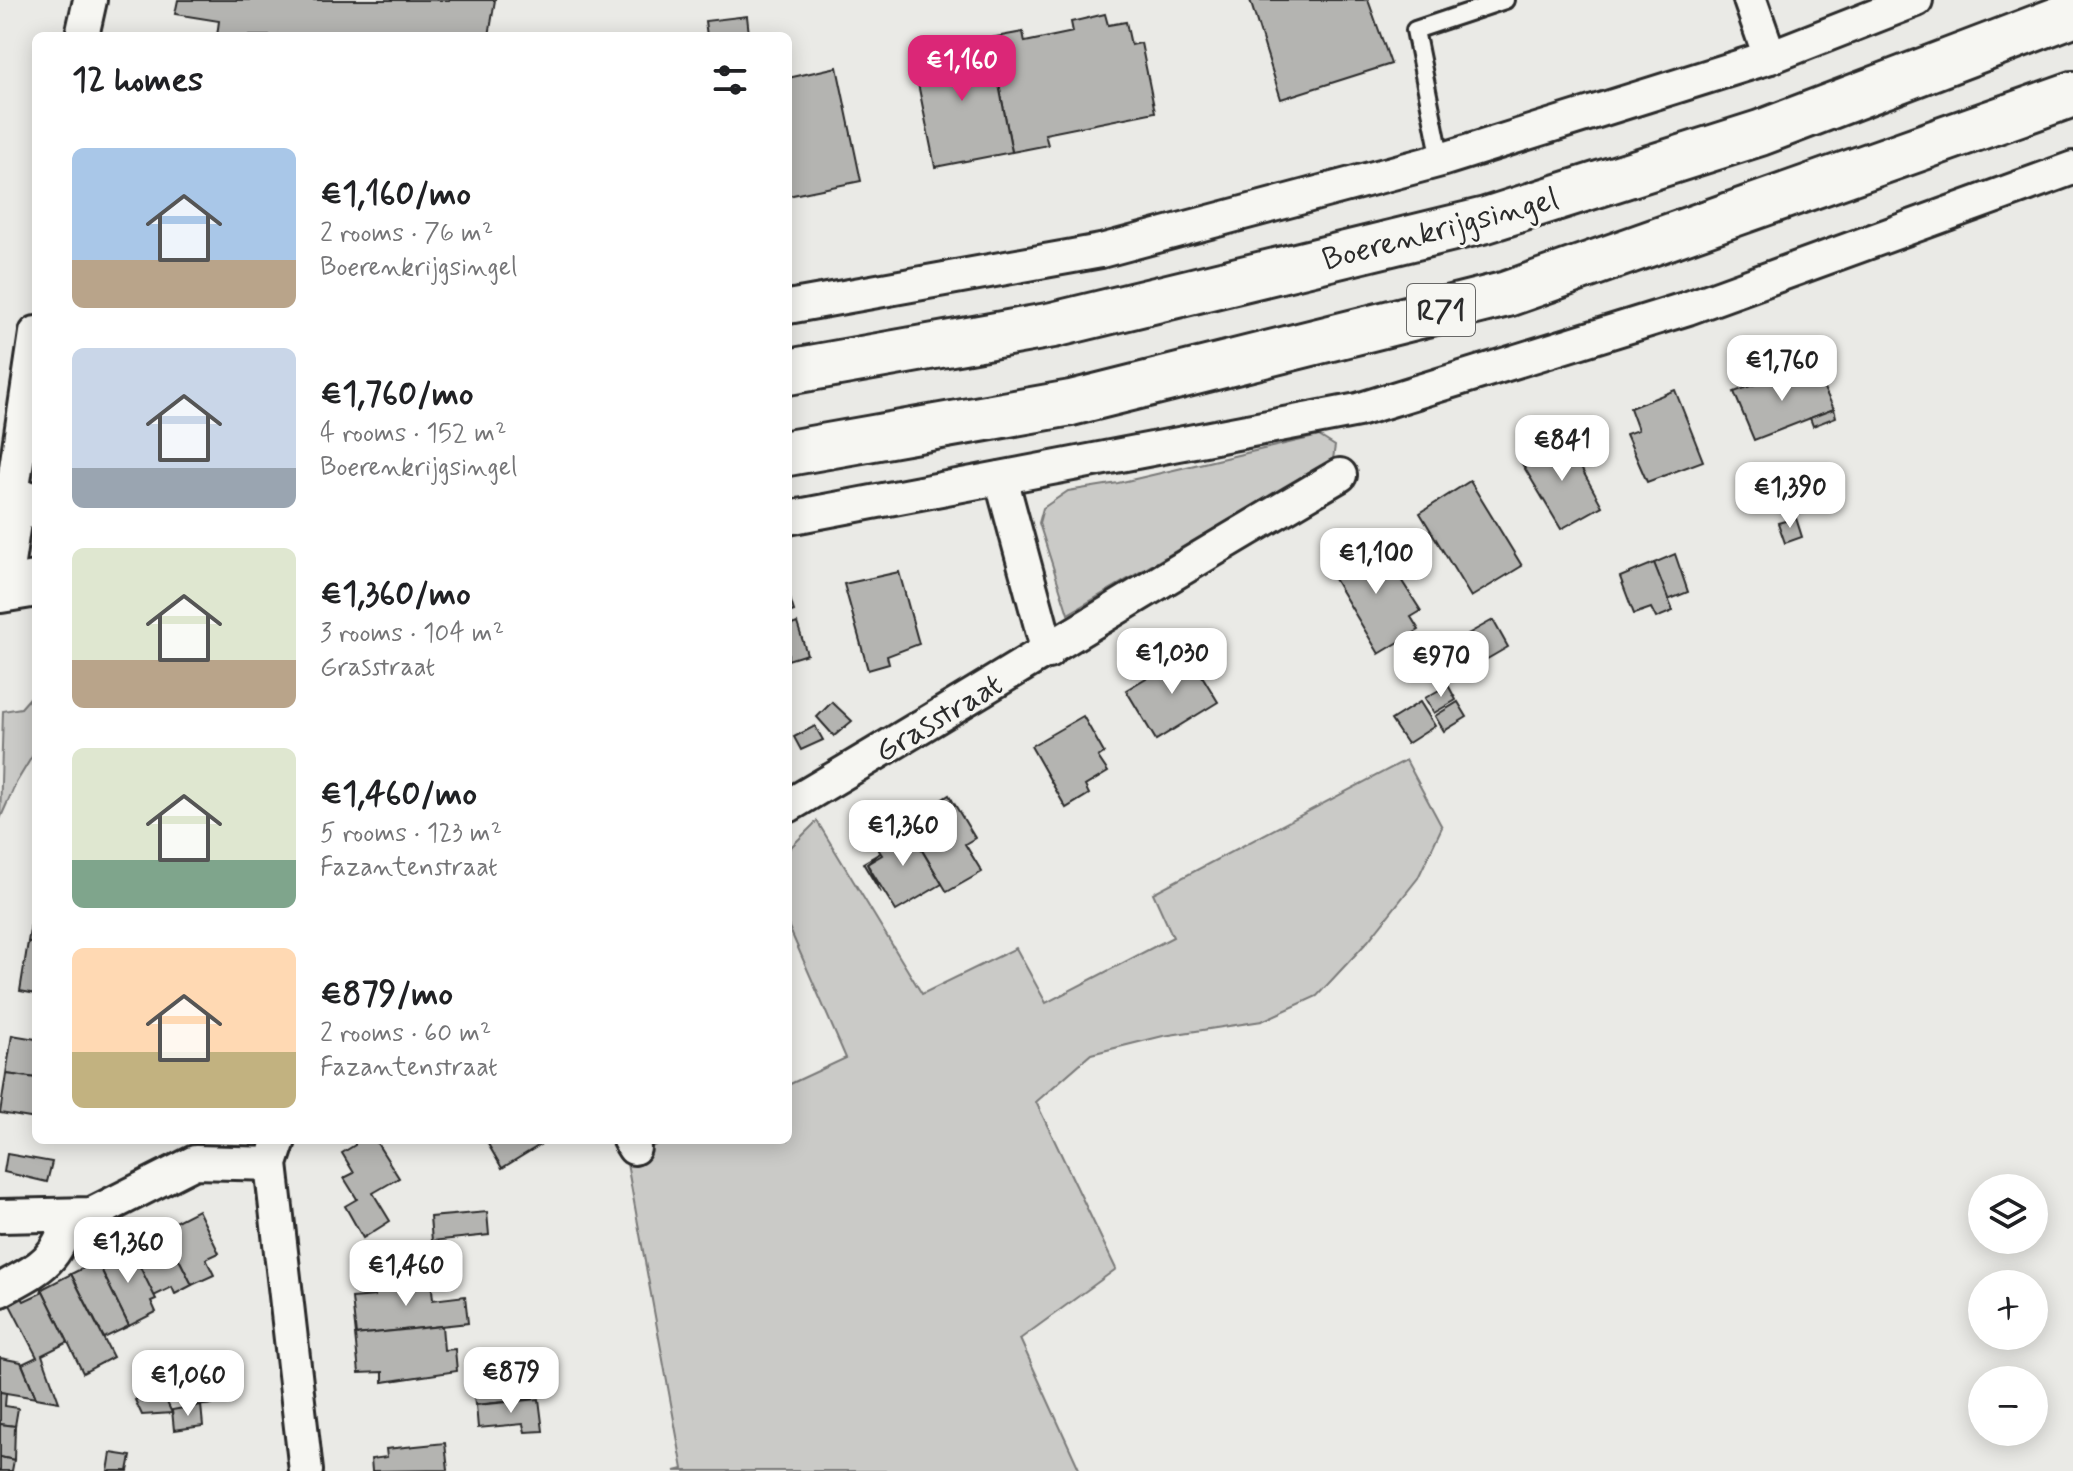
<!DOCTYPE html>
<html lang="en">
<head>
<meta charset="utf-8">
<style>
  body { margin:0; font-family:Mynerve,sans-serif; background:#f2f2f2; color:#202124; height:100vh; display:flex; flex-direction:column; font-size:30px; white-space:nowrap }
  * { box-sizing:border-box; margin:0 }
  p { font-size:26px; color:#757577 }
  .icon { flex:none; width:44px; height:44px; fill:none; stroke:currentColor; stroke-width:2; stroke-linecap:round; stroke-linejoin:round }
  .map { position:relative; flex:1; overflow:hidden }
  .panel { position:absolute; left:32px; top:32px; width:760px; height:1112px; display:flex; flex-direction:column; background:#fff; border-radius:12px; box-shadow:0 4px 20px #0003 }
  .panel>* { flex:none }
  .buttons { position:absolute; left:1968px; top:1174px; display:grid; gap:16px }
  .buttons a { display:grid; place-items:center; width:80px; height:80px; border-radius:50%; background:#fff; box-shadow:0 4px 20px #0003; font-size:40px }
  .price { position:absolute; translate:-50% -68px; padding:0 18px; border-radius:16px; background:#fff; color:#222; font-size:26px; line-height:52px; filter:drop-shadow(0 2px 4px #0008) }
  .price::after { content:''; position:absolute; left:50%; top:48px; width:24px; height:18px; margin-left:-12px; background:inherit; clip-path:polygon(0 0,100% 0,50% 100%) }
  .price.current { background:#db2777; color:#fff }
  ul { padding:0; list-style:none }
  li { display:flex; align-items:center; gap:24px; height:200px; padding:0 40px }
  li span { display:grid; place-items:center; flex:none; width:224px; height:160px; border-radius:12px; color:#555 }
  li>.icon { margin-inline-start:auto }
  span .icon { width:96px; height:96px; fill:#fffc; stroke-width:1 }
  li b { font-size:34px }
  h2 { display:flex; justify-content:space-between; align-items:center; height:96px; padding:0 40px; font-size:34px }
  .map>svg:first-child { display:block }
  .green { fill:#cacac7; stroke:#7a7a79; stroke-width:2 }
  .building { fill:#b4b4b1; stroke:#2b2b2b; stroke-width:2 }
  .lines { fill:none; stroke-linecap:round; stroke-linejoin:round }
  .lane-casing { stroke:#2b2b2b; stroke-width:22 }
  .street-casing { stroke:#2b2b2b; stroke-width:38 }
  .secondary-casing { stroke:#2b2b2b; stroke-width:50 }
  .highway-casing { stroke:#2b2b2b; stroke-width:50 }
  .lane { stroke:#f6f6f2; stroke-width:16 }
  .street { stroke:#f6f6f2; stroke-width:32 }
  .secondary { stroke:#f6f6f2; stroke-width:44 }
  .highway { stroke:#f6f6f2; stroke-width:44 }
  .labels { text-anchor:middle; stroke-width:6; stroke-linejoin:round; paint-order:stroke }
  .shield { fill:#f6f6f2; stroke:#686867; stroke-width:2 }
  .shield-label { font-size:30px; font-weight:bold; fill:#2b2b2b }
  .street-label { font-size:32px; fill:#2b2b2b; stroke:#f6f6f2 }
</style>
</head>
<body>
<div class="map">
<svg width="2073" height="1471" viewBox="0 0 2073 1471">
  <rect width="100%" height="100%" fill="#eaeae6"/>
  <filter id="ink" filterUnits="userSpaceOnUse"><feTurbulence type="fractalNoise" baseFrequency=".0125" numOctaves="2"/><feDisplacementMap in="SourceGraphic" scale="16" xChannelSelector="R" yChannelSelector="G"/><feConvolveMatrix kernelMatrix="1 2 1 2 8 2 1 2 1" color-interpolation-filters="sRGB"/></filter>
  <g filter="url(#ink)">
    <g class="green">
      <path d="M 1319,436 L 1335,446 L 1333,459 L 1068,614 L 1039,523 L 1043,508 L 1068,491 L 1118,483 Z"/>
      <path d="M 36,691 L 36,750 L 16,783 L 0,819 L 3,711 L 21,708 Z"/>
      <path d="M 1406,760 L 1442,827 L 1418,878 L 1368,941 L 1317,996 L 1262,1021 L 1163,1036 L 1091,1054 L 1036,1102 L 1116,1269 L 1020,1339 L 1080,1471 L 675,1471 L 683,1469 L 626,1158 L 667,1140 L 788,1140 L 788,1085 L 846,1058 L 788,925 L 788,850 L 817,821 L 922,994 L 1016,948 L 1046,1003 L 1173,937 L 1153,893 Z"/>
    </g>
    <g class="building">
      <path d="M 178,0 L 495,0 L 489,36 L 217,36 L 219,21 L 175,14 Z"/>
      <path d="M 1250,0 L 1368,0 L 1391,64 L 1281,99 Z"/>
      <path d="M 1105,14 L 1108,25 L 1126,22 L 1131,45 L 1141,43 L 1155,112 L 1045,134 L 1048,145 L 1012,152 L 990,38 L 1023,32 L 1025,42 L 1073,32 L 1071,22 Z"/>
      <path d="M 747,16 L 749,34 L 707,36 L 705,21 Z"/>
      <path d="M 990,38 L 1012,152 L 935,167 L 912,54 Z"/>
      <path d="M 837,67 L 861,181 L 788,196 L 788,78 Z"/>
      <path d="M 1796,369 L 1801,380 L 1817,374 L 1834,409 L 1754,440 L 1734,392 Z"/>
      <path d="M 1675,390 L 1703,461 L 1647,482 L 1626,434 L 1638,430 L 1630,408 Z"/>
      <path d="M 1834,409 L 1836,417 L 1813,426 L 1810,418 Z"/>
      <path d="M 1564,437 L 1602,506 L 1561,529 L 1521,462 Z"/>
      <path d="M 1470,481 L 1522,566 L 1471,597 L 1420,513 Z"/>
      <path d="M 1796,518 L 1802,537 L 1785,543 L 1778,523 Z"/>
      <path d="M 1375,539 L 1421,611 L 1411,617 L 1419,630 L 1379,654 L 1327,567 Z"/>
      <path d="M 1675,554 L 1688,592 L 1668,600 L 1654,563 Z"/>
      <path d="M 1654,563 L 1673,611 L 1656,618 L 1651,608 L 1634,614 L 1620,577 Z"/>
      <path d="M 899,572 L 919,644 L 887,656 L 889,664 L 868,670 L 844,584 Z"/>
      <path d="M 788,592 L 794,611 L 788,613 Z"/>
      <path d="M 788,613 L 792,625 L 797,623 L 807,654 L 788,660 Z"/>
      <path d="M 1493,620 L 1508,647 L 1482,662 L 1466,635 Z"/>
      <path d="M 1188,653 L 1218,702 L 1156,740 L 1126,690 Z"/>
      <path d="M 1448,685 L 1456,700 L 1434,713 L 1425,698 Z"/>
      <path d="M 832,702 L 852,721 L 834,736 L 817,717 Z"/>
      <path d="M 1420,702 L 1435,726 L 1407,744 L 1391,720 Z"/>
      <path d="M 1458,702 L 1467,717 L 1444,731 L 1435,716 Z"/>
      <path d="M 1083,716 L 1104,753 L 1098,757 L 1108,772 L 1085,786 L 1089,794 L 1066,808 L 1031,746 Z"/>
      <path d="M 815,726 L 823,740 L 801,750 L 794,737 Z"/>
      <path d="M 949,795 L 952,800 L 935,811 L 932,806 Z"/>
      <path d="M 952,800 L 975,838 L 965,844 L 982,872 L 947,892 L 905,822 L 932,806 L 935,811 Z"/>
      <path d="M 905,822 L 942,884 L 896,911 L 867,864 L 882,855 L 873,841 Z"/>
      <path d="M 880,853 L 867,864 L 881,893 L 863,863 Z"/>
      <path d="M 32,917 L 36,917 L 36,943 L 28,942 Z"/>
      <path d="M 28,942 L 36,943 L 36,994 L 20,991 Z"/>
      <path d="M 12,1035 L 36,1039 L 36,1078 L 6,1074 Z"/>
      <path d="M 6,1074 L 36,1078 L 36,1119 L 0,1113 Z"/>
      <path d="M 355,1140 L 375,1140 L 399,1178 L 373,1193 L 390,1221 L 363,1238 L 345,1206 L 357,1199 L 344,1178 L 354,1173 L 342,1153 L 355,1145 Z"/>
      <path d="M 495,1140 L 548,1140 L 502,1168 L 488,1144 Z"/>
      <path d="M 7,1154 L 52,1162 L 47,1182 L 4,1172 Z"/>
      <path d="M 198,1210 L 219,1253 L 206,1259 L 214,1275 L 192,1285 L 163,1228 Z"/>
      <path d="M 487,1212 L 489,1235 L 432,1241 L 430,1217 Z"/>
      <path d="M 163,1228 L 192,1285 L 175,1294 L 172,1287 L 154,1296 L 129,1245 Z"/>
      <path d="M 129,1245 L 156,1299 L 151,1301 L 156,1312 L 129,1326 L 97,1261 Z"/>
      <path d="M 97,1261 L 129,1326 L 104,1338 L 71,1274 Z"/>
      <path d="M 71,1274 L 113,1357 L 83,1373 L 42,1289 Z"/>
      <path d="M 431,1278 L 433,1300 L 465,1296 L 468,1323 L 356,1335 L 352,1298 L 375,1296 L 373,1285 Z"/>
      <path d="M 42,1289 L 68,1342 L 42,1355 L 59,1402 L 36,1398 L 22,1364 L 37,1357 L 10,1305 L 22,1298 L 24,1301 L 41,1293 Z"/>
      <path d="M 442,1326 L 444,1350 L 455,1349 L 457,1371 L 383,1382 L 383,1372 L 359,1373 L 355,1335 Z"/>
      <path d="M 0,1358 L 21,1362 L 36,1398 L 0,1392 Z"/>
      <path d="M 228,1369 L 230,1402 L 196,1406 L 193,1373 Z"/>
      <path d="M 530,1371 L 533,1399 L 475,1405 L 472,1376 Z"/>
      <path d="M 160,1387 L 172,1413 L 142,1415 L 135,1400 Z"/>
      <path d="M 0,1392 L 6,1393 L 5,1406 L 18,1408 L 15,1426 L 0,1424 Z"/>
      <path d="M 539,1399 L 543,1431 L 525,1432 L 523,1424 L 478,1428 L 476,1405 Z"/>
      <path d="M 201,1405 L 203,1426 L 174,1430 L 172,1410 Z"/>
      <path d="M 0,1424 L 15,1426 L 14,1460 L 0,1457 Z"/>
      <path d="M 445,1443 L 448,1470 L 372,1471 L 371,1459 L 387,1457 L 386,1449 Z"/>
      <path d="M 111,1453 L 131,1456 L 128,1471 L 108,1471 Z"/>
      <path d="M 0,1457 L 14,1460 L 12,1471 L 0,1471 Z"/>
    </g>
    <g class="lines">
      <g class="lane-casing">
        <path id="lane" d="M 1441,160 L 1415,30 L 1505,0"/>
      </g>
      <g class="street-casing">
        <g id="street">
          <path d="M 1750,0 L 1770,57"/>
          <path d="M 82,36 L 90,0"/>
          <path d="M 788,307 L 1101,251 L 1441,160 L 1770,57 L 1916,0"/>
          <path d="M 1001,478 L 1048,652"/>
          <path d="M 10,508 L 36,333"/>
          <path d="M 788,518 L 1358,410 L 1688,308 L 2073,168"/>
          <path d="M 788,806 C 973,697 1154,583 1340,475"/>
          <path d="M 279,1140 L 271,1164 L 306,1471"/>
          <path d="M 629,1140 L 634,1148"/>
          <path d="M 0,1216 L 92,1214 L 195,1162 L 271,1164"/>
          <path d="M 0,1290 C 38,1269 58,1262 68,1217"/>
        </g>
      </g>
      <g class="secondary-casing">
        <path id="secondary" d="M 0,576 L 10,508"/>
      </g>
      <g class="highway-casing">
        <g id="highway">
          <path d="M 788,372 L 1053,325 L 1486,220 L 1760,133 L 2073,14"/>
          <path d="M 788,453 L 1071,403 L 1507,294 L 2073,94"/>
          <path d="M 0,510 L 36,504"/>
          <path d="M 0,590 L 36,584"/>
        </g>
      </g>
      <use href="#lane" class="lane"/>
      <use href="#street" class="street"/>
      <use href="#secondary" class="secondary"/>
      <use href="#highway" class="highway"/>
    </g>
  </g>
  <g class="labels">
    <rect class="shield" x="1407" y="284" width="68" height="52" rx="6"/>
    <g class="shield-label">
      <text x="1441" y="320">R71</text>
    </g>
    <g class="street-label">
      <text transform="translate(1440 228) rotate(-15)" y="11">Boerenkrijgsingel</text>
      <text transform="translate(938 717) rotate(-31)" y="11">Grasstraat</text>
    </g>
  </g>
</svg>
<div class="buttons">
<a><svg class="icon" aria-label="layers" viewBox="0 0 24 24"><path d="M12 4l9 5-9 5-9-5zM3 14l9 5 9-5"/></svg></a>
<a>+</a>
<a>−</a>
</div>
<b class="price current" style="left:962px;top:103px">€1,160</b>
<b class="price" style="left:1782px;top:403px">€1,760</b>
<b class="price" style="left:1562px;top:483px">€841</b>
<b class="price" style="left:1790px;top:530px">€1,390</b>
<b class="price" style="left:1376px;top:596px">€1,100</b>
<b class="price" style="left:1172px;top:696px">€1,030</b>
<b class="price" style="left:1441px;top:699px">€970</b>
<b class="price" style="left:903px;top:868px">€1,360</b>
<b class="price" style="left:128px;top:1285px">€1,360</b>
<b class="price" style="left:406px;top:1308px">€1,460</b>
<b class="price" style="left:511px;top:1415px">€879</b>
<b class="price" style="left:188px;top:1418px">€1,060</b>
<section class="panel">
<h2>12 homes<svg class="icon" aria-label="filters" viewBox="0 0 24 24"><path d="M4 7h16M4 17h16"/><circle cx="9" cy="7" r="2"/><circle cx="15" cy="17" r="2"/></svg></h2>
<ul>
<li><span style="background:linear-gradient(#a9c7e8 70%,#b9a48a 0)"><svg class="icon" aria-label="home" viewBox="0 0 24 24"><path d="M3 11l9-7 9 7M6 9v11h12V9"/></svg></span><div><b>€1,160/mo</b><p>2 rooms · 76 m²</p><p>Boerenkrijgsingel</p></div></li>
<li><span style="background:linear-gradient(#c9d6e8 75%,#9aa5b1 0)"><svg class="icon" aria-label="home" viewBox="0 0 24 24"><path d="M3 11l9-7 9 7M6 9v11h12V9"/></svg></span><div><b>€1,760/mo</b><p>4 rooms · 152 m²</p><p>Boerenkrijgsingel</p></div></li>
<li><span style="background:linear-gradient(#dfe7d0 70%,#b9a48a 0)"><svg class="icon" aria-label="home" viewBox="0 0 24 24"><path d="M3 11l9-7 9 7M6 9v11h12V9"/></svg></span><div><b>€1,360/mo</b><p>3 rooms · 104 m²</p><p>Grasstraat</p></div></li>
<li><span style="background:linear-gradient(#dfe7d0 70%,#7fa58c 0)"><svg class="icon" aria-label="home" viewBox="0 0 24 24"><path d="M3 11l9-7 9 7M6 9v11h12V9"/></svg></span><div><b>€1,460/mo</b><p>5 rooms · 123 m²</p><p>Fazantenstraat</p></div></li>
<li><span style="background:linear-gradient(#ffd9b3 65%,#c2b280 0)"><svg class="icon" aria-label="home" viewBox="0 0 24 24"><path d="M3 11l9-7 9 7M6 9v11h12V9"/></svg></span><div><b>€879/mo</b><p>2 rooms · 60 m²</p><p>Fazantenstraat</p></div></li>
</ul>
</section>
</div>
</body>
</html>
